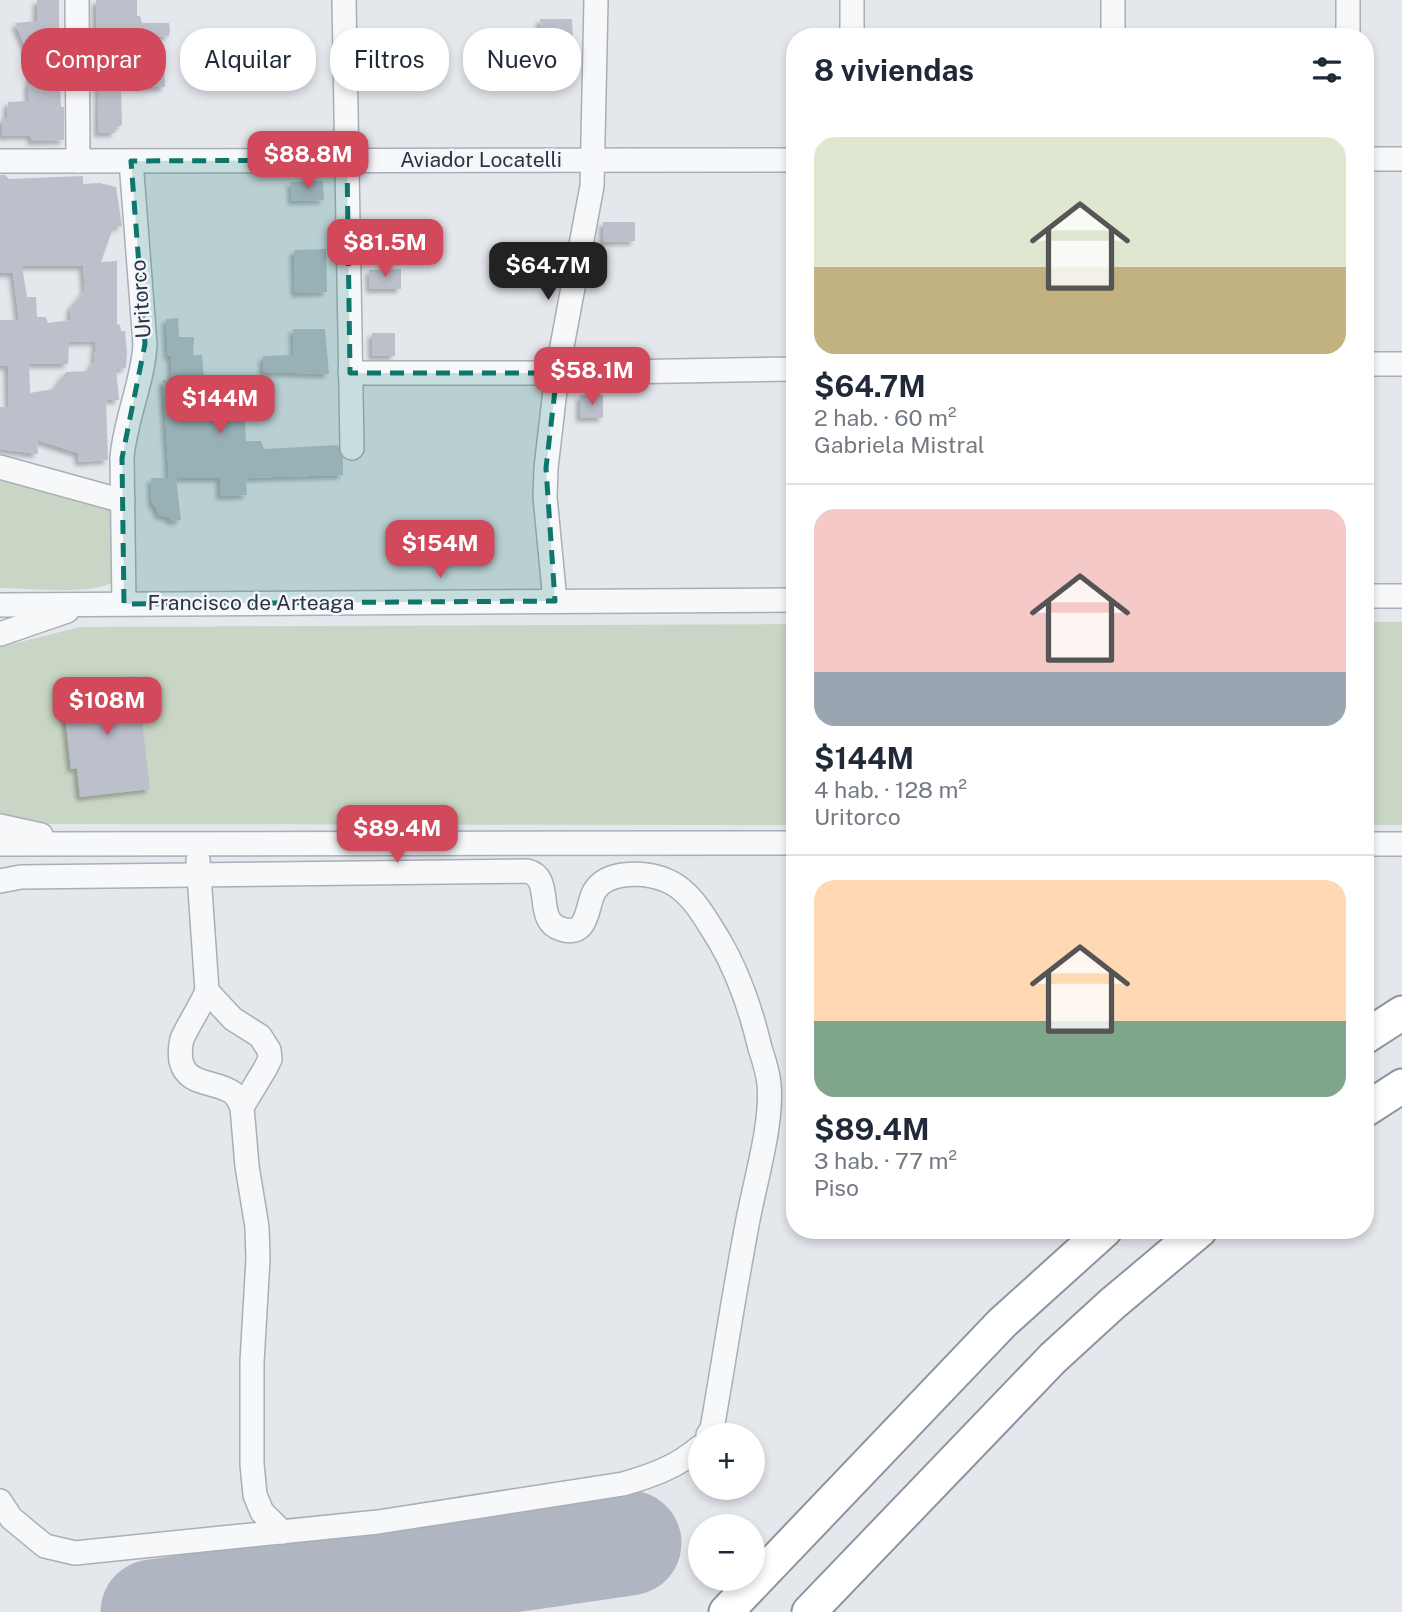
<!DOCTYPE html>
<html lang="es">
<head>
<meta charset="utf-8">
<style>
  body { margin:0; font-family:"Public Sans",sans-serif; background:#f2f2f3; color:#1f2937; height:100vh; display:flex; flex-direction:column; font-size:26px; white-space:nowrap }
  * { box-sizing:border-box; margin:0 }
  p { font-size:23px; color:#747a83 }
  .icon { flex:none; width:38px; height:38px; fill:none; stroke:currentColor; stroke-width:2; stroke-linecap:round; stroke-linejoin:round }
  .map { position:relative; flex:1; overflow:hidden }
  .side { position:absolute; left:786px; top:28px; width:588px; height:1211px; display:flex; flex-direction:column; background:#fff; border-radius:28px; box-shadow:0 4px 10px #0003 }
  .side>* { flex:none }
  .top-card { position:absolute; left:21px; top:28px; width:660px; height:63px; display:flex; gap:14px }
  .buttons { position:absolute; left:688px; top:1423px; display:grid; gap:14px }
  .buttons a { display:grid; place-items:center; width:77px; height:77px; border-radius:50%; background:#fff; box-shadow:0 4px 10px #0003; font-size:35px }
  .price { position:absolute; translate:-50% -60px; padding:0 16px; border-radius:14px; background:#d1495b; color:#fff; font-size:23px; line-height:46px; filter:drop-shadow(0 2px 4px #0008) }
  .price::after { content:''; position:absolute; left:50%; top:42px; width:21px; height:16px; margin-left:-10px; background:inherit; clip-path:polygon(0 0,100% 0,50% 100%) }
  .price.current { background:#222; color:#fff }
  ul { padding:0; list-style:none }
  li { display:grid; align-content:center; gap:14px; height:371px; padding:0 28px }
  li+li { border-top:2px solid #e0e1e3 }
  li span { display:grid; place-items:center; height:217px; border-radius:21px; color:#555 }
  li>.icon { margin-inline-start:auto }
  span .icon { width:126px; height:126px; fill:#fffc; stroke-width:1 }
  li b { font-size:30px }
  h2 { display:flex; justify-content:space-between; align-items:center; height:84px; padding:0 28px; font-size:30px }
  .chip { padding:0 24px; border-radius:28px; background:#fff; box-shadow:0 4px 10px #0003; font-size:24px; line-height:63px }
  .chip.current { background:#d1495b; color:#fff }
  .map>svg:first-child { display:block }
  .green { fill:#c9d6c5 }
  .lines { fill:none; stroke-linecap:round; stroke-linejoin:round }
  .runway { stroke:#b0b6c1; stroke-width:105 }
  .building { fill:#bbc0ca; fill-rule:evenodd; filter:url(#shadow) }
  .minor-casing { stroke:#a9aeb7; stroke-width:26 }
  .highway-casing { stroke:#8b94a3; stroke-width:37 }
  .minor { stroke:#f7f8fa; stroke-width:23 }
  .highway { stroke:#fff; stroke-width:33 }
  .marked { fill:#0f766e; fill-opacity:0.2; stroke:#0f766e; stroke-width:5; stroke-dasharray:14 9; stroke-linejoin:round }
  .labels { text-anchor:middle; stroke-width:5; stroke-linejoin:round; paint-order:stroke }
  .street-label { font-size:21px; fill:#2b3445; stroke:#f4f6f9 }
</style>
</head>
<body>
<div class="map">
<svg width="1402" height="1612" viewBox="0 0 1402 1612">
  <defs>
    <filter id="shadow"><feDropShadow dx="-4" dy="4" stdDeviation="2" flood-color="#0004"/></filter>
  </defs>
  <rect width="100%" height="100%" fill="#e4e7ec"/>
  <g class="green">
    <path d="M 0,477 L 113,511 L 117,581 C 87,596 33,588 0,588 Z"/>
    <rect x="1365" y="622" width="37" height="203"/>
    <path d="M 794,624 L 794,825 L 17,824 L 0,818 L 0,647 L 80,627 Z"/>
  </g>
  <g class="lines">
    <path class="runway" d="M 153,1612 L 629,1543"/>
  </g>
  <g class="building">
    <path d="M 37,0 L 59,0 L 59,64 L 61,107 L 64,107 L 64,140 L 32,141 L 30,135 L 2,136 L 2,118 L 7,118 L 8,102 L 29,101 L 28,84 L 30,84 L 32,62 L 15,23 L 37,21 Z"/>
    <path d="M 96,0 L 137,0 L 137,16 L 140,16 L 142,23 L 169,23 L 170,29 L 169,36 L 142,38 L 145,63 L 164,62 L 165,87 L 121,87 L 122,125 L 115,128 L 115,133 L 98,133 L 99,87 L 97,87 L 97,64 L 104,64 L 107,39 L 96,38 Z"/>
    <path d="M 540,19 L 572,19 L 573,38 L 541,38 Z"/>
    <path d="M 288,66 L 288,83 L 262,83 L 261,67 Z"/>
    <path d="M 0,175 L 5,175 L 9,179 L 83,176 L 83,184 L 100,183 L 116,187 L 122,226 L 113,228 L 101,262 L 117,261 L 117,324 L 120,325 L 121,331 L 125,331 L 127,353 L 126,368 L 116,369 L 119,400 L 106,400 L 108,460 L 79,462 L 78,453 L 37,440 L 38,454 L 0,449 L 0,407 L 9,407 L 8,366 L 0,366 L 0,320 L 19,320 L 13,273 L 0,273 ZM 22,266 L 83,266 L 85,290 L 71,307 L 70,320 L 48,323 L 46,317 L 37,317 L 36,297 L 27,297 ZM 96,341 L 94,362 L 91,365 L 90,371 L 66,372 L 54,389 L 30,393 L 29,364 L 68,364 L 69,342 Z"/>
    <path d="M 323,181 L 324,200 L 292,201 L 291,182 Z"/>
    <path d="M 603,222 L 635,222 L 635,241 L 603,242 Z"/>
    <path d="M 326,249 L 327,292 L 295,293 L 294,250 Z"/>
    <path d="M 401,269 L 401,289 L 370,289 L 369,270 Z"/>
    <path d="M 178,318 L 179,337 L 194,337 L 193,355 L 202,355 L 204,379 L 243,379 L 246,441 L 261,441 L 264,449 L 338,445 L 343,458 L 343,475 L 246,478 L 247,495 L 220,496 L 220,478 L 176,478 L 181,520 L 172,521 L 168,517 L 159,515 L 156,507 L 152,503 L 151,478 L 169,478 L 163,380 L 172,380 L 171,356 L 168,356 L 166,319 Z"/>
    <path d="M 293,329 L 325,329 L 329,374 L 263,372 L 263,356 L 294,355 Z"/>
    <rect x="372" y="333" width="23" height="23"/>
    <rect x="580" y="395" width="23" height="23"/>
    <path d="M 137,676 L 150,789 L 80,797 L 77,768 L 71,769 L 64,705 L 70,705 L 67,684 Z"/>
  </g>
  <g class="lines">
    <g class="minor-casing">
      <g id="minor">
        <path d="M 77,0 L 78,161"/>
        <path d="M 344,0 L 352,448"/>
        <path d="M 852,0 L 852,37"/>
        <path d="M 1348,0 L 1348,37"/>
        <path d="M 1113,37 L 1113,0"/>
        <path d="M 1365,159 L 1402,159"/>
        <path d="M 0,161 L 794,160"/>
        <path d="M 1365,364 L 1402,364"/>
        <path d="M 350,373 L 557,373 L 794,369"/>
        <path d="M 0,467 L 123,501"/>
        <path d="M 1365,596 L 1402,596"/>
        <path d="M 555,601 L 545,497 L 546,468 L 557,373 L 592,186 L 596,0"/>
        <path d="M 124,604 L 122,458 C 125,419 143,383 145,344 L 131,161"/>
        <path d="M 0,605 L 794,600"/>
        <path d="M 0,634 L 67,611"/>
        <path d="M 0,826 L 41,835"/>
        <path d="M 0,844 L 794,843"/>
        <path d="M 1365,844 L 1402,844"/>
        <path d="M 198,860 L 207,991 L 233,1019 L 260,1036 L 269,1050 L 270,1059 L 265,1069 L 242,1107 L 247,1166 L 257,1227 L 258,1259 L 252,1362 L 252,1464 L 255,1495 L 262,1512 L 282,1532"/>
        <path d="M 0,881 L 21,877 L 527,871 C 555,877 533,921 561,929 C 589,938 586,907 594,892 C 607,869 648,872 668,881 C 692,892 705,918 719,940 C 739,974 751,1010 760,1048 C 764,1060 768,1072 769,1084 C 773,1124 754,1185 747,1225 C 734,1293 724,1361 712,1429 L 708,1435"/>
        <path d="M 207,991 C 200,1008 189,1023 182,1039 C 180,1046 180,1054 181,1061 C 187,1087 216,1080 233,1093 C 238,1097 239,1102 242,1107"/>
        <path d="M 0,1501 L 11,1518 L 45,1546 L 75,1553 L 378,1522 L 623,1484 C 651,1476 677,1467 700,1447"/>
      </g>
    </g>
    <g class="highway-casing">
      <g id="highway">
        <path d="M 1365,1037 L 1402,1013"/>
        <path d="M 1365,1110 L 1402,1086"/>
        <path d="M 726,1612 L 1002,1323 L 1105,1230"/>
        <path d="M 809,1612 L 1053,1358 L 1112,1304 L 1200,1230"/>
      </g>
    </g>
    <use href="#minor" class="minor"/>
    <use href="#highway" class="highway"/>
  </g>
  <path class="marked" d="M 347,160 L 350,373 L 557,373 L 546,468 L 555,601 L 124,604 L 122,458 L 145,344 L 131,161 Z"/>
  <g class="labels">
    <g class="street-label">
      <text x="481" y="167">Aviador Locatelli</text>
      <text transform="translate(141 299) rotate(-94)" y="7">Uritorco</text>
      <text x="251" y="610">Francisco de Arteaga</text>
    </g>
  </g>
</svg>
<div class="buttons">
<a>+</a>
<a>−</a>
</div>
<b class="price" style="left:308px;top:191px">$88.8M</b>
<b class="price" style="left:385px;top:279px">$81.5M</b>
<b class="price current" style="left:548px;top:302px">$64.7M</b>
<b class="price" style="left:592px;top:407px">$58.1M</b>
<b class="price" style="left:220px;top:435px">$144M</b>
<b class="price" style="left:440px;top:580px">$154M</b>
<b class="price" style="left:107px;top:737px">$108M</b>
<b class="price" style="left:397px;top:865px">$89.4M</b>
<div class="top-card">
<a class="chip current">Comprar</a>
<a class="chip">Alquilar</a>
<a class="chip">Filtros</a>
<a class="chip">Nuevo</a>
</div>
<section class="side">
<h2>8 viviendas<svg class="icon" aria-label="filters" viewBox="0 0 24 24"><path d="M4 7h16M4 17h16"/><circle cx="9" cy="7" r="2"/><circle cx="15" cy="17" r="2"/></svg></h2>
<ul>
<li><span style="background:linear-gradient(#dfe7d0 60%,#c2b280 0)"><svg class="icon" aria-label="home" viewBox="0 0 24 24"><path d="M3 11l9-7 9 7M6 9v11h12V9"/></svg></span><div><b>$64.7M</b><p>2 hab. · 60 m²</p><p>Gabriela Mistral</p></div></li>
<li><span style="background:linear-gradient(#f6c9c9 75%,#9aa5b1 0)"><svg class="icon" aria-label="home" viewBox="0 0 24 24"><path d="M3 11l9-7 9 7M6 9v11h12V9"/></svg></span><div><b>$144M</b><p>4 hab. · 128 m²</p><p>Uritorco</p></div></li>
<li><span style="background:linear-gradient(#ffd9b3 65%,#7fa58c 0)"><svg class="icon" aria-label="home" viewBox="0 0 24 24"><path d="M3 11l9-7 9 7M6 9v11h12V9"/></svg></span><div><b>$89.4M</b><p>3 hab. · 77 m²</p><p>Piso</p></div></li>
</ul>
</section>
</div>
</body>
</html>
